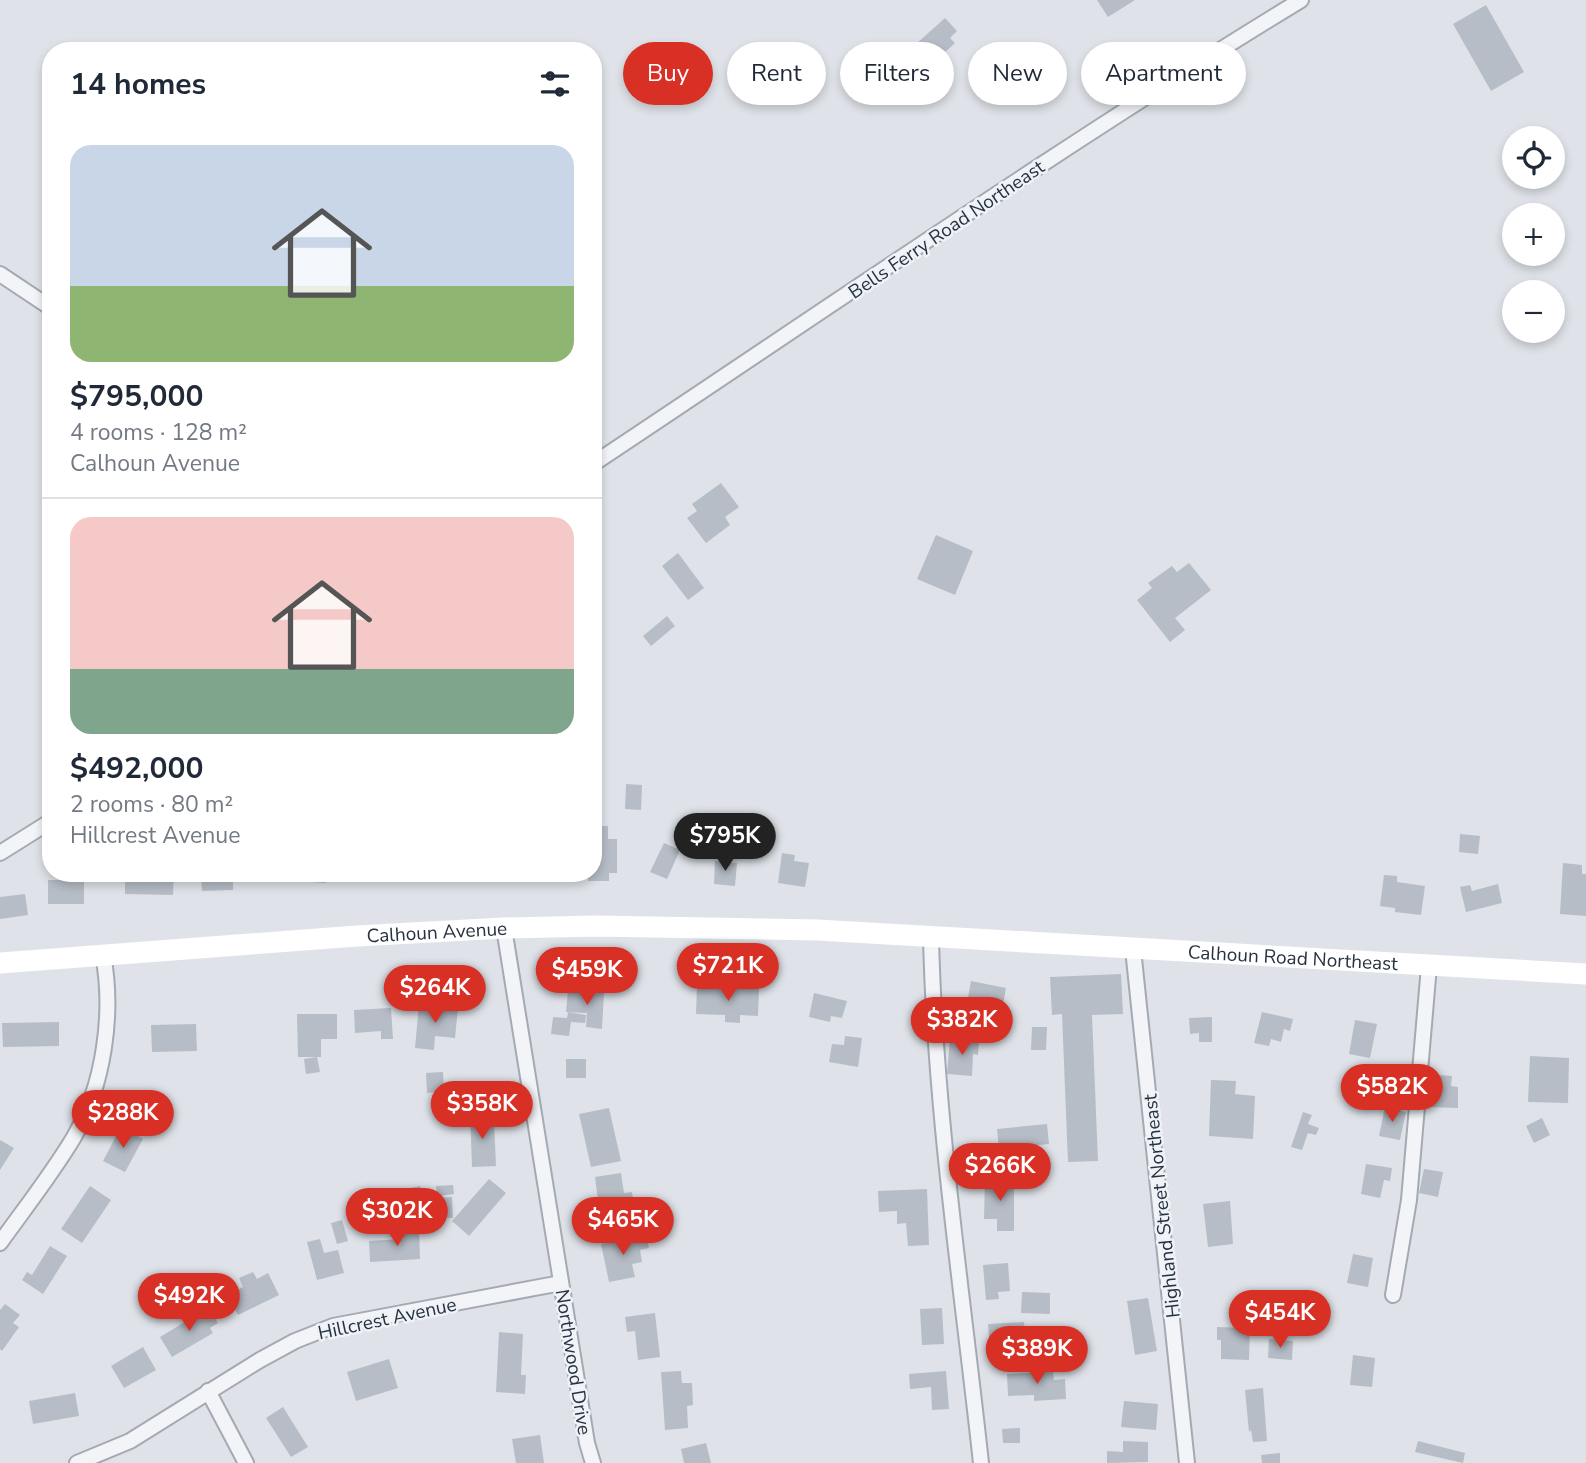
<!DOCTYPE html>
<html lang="en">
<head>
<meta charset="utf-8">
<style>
  body { margin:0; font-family:"Nunito Sans",sans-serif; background:#f6f6f7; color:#1f2937; height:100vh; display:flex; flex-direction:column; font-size:26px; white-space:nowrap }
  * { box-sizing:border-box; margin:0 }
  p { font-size:23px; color:#747a83 }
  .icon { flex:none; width:38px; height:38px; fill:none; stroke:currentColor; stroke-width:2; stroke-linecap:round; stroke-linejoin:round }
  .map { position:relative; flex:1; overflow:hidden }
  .sheet { position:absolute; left:42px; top:42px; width:560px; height:840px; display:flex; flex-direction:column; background:#fff; border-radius:28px; box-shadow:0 4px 10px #0003 }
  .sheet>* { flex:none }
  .hud { position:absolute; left:623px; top:42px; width:665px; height:63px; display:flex; gap:14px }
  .fabs { position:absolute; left:1502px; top:126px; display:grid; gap:14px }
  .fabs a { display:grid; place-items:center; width:63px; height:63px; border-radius:50%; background:#fff; box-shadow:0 4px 10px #0003; font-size:35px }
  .price { position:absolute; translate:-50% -60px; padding:0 16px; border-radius:24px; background:#d93025; color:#fff; font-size:23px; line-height:46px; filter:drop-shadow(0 2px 4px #0008) }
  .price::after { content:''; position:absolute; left:50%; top:42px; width:21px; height:16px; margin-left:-10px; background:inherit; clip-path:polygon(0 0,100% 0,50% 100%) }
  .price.on { background:#222; color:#fff }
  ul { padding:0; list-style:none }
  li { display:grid; align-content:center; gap:14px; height:371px; padding:0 28px }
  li+li { border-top:2px solid #e0e1e3 }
  li span { display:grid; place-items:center; height:217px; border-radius:21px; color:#555 }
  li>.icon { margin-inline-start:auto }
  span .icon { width:126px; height:126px; fill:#fffc; stroke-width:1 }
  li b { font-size:30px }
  h2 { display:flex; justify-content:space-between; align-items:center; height:84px; padding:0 28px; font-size:30px }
  .pill { padding:0 24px; border-radius:32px; background:#fff; box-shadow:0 4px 10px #0003; font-size:24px; line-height:63px }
  .pill.on { background:#d93025; color:#fff }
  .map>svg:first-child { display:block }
  .building { fill:#b6bdc6 }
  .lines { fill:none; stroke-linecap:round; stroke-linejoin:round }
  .street-casing { stroke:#a4aab3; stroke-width:18 }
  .street { stroke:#f2f4f7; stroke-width:14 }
  .secondary { stroke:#fff; stroke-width:21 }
  .labels { text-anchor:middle; stroke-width:5; stroke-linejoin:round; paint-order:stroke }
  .street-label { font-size:19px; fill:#273241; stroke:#eff2f7 }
</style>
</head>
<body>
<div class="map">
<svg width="1586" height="1463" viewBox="0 0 1586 1463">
  <rect width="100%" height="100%" fill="#dfe3e9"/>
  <g class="building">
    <path d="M 1097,0 L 1135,0 L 1108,17 Z"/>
    <path d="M 1486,5 L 1524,72 L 1491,91 L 1453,24 Z"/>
    <path d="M 945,18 L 957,31 L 950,38 L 955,43 L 931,65 L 923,56 L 915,63 L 906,53 Z"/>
    <path d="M 721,483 L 739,507 L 725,517 L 730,525 L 706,543 L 687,518 L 697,511 L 692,504 Z"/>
    <path d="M 936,535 L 973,551 L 955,595 L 917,579 Z"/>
    <path d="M 678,553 L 704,588 L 688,600 L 662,566 Z"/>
    <path d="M 1189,563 L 1211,590 L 1175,618 L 1185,630 L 1170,642 L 1137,600 L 1152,588 L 1148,583 L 1172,566 L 1177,572 Z"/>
    <path d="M 667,616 L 675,626 L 651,646 L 643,636 Z"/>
    <path d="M 626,784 L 642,785 L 641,810 L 625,809 Z"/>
    <path d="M 757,817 L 759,843 L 741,843 L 739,818 Z"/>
    <path d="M 593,826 L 608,826 L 608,839 L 617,839 L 617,873 L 609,873 L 609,881 L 588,881 L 588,873 L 593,873 Z"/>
    <path d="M 1460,834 L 1480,836 L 1478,854 L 1459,852 Z"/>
    <path d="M 664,843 L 680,850 L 667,879 L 650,872 Z"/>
    <path d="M 782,853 L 795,855 L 794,861 L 809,863 L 805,887 L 778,883 Z"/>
    <path d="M 715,861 L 737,863 L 735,886 L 714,884 Z"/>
    <path d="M 1563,863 L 1582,865 L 1582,874 L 1586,874 L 1586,916 L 1560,914 Z"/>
    <path d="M 125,873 L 174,873 L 173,895 L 125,894 Z"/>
    <path d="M 201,873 L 233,873 L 233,890 L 202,891 Z"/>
    <path d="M 294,873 L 326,873 L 326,883 L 294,881 Z"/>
    <path d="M 1384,875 L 1397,876 L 1397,882 L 1425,886 L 1421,915 L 1395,912 L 1395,908 L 1380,906 Z"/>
    <rect x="48" y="880" width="36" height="24"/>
    <path d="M 1498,884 L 1502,903 L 1466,912 L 1460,887 L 1470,885 L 1472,891 Z"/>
    <path d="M 25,894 L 28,915 L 0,919 L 0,897 Z"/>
    <path d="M 1121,974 L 1123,1014 L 1092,1015 L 1098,1161 L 1068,1162 L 1062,1014 L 1052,1015 L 1050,977 Z"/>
    <path d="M 971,981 L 1006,988 L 1002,1010 L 967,1003 Z"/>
    <path d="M 697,987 L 759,989 L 758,1016 L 740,1015 L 740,1023 L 725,1022 L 725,1015 L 696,1014 Z"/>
    <path d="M 568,991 L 604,993 L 602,1029 L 586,1027 L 587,1011 L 586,1013 L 566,1012 Z"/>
    <path d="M 814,993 L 847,1001 L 842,1018 L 831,1016 L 830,1022 L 809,1017 Z"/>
    <path d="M 419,1004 L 458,1008 L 455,1038 L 435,1036 L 434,1050 L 415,1048 Z"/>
    <path d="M 391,1008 L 393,1039 L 381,1039 L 381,1031 L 355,1033 L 354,1010 Z"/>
    <path d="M 568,1012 L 586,1015 L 585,1023 L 571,1022 L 569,1036 L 551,1034 L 553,1017 L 567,1018 Z"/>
    <path d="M 1262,1012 L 1293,1019 L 1290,1031 L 1284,1029 L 1281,1042 L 1271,1039 L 1269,1046 L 1254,1043 Z"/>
    <path d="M 297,1014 L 337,1014 L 337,1039 L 321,1039 L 321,1057 L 298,1057 Z"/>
    <path d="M 1212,1017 L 1212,1042 L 1199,1042 L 1199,1033 L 1190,1034 L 1189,1018 Z"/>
    <path d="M 1355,1020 L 1377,1024 L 1370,1058 L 1349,1054 Z"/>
    <path d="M 59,1022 L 59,1046 L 3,1047 L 2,1023 Z"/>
    <path d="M 196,1024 L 197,1051 L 152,1052 L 151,1025 Z"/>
    <path d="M 1032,1027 L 1047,1027 L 1046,1050 L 1031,1050 Z"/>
    <path d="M 845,1036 L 862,1038 L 858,1067 L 829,1062 L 832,1044 L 844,1045 Z"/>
    <path d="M 950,1038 L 979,1041 L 978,1055 L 973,1054 L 972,1076 L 947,1074 Z"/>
    <path d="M 1530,1056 L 1569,1058 L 1568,1103 L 1528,1102 Z"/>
    <path d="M 317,1057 L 320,1072 L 306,1074 L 304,1059 Z"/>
    <rect x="566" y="1059" width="20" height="19"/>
    <path d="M 443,1072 L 444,1091 L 427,1093 L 426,1073 Z"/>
    <path d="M 1438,1075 L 1452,1076 L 1451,1086 L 1458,1087 L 1458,1108 L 1429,1107 L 1430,1087 L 1437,1087 Z"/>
    <path d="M 1211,1080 L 1236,1081 L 1235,1094 L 1255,1096 L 1253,1139 L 1209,1136 Z"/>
    <path d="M 1385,1107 L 1406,1112 L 1400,1140 L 1379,1136 Z"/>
    <path d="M 609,1108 L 621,1161 L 591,1167 L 579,1114 Z"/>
    <path d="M 482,1109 L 483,1122 L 494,1121 L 496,1166 L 472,1167 L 470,1110 Z"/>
    <path d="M 1303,1112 L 1312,1115 L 1308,1124 L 1319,1128 L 1316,1135 L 1308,1133 L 1302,1150 L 1291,1147 Z"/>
    <path d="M 1542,1118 L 1550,1135 L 1534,1143 L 1526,1126 Z"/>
    <path d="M 1047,1124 L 1049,1144 L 999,1149 L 997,1129 Z"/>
    <path d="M 121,1127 L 143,1139 L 125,1172 L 103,1161 Z"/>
    <path d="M 0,1140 L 14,1148 L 0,1170 Z"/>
    <path d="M 1366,1164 L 1392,1168 L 1390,1181 L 1384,1180 L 1380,1198 L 1361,1194 Z"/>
    <path d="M 1424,1169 L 1443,1172 L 1438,1197 L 1419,1193 Z"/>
    <path d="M 621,1173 L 624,1193 L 632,1192 L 635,1212 L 612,1215 L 613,1221 L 601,1223 L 595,1177 Z"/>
    <path d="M 985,1178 L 1014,1179 L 1014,1231 L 997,1231 L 997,1219 L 984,1219 Z"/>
    <path d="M 489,1179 L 506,1193 L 469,1236 L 452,1221 Z"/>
    <path d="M 453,1185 L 454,1194 L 437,1196 L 436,1186 Z"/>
    <path d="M 90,1186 L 111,1200 L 82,1243 L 61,1229 Z"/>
    <path d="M 420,1186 L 427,1218 L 408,1222 L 401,1190 Z"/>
    <path d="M 927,1189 L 929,1245 L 908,1246 L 906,1223 L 897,1224 L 897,1211 L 879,1212 L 878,1191 Z"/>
    <path d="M 452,1197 L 453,1218 L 439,1218 L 437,1198 Z"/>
    <path d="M 1230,1201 L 1233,1244 L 1208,1247 L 1203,1204 Z"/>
    <path d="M 342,1220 L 348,1241 L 337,1244 L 331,1223 Z"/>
    <path d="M 419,1228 L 420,1259 L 370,1262 L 369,1241 L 403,1239 L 403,1229 Z"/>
    <path d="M 646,1234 L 649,1248 L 640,1250 L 642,1262 L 632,1264 L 635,1277 L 609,1282 L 601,1244 Z"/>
    <path d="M 320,1239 L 324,1253 L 338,1250 L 344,1273 L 317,1280 L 307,1242 Z"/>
    <path d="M 50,1246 L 67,1256 L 43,1294 L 22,1280 L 27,1272 L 32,1275 Z"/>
    <path d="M 1353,1254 L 1373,1258 L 1368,1287 L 1347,1283 Z"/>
    <path d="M 1008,1263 L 1010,1291 L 998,1292 L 999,1299 L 986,1300 L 983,1265 Z"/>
    <path d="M 253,1272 L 257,1279 L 268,1273 L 279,1295 L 238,1315 L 228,1295 L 243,1287 L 239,1278 Z"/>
    <path d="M 1022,1292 L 1050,1293 L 1050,1314 L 1021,1313 Z"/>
    <path d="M 1148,1298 L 1157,1351 L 1135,1355 L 1127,1301 Z"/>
    <path d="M 5,1304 L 20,1315 L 13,1323 L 19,1327 L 2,1351 L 0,1349 L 0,1310 Z"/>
    <path d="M 208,1308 L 218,1323 L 210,1328 L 213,1333 L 172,1357 L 160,1337 Z"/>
    <path d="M 942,1308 L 944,1344 L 922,1345 L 920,1309 Z"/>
    <path d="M 655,1313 L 660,1357 L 638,1360 L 635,1331 L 627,1332 L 625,1317 Z"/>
    <path d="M 1024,1322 L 1026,1342 L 1002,1343 L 1002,1349 L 990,1350 L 988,1324 Z"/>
    <path d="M 1217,1327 L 1250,1328 L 1249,1360 L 1221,1359 L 1221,1340 L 1217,1340 Z"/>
    <path d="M 499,1332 L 523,1334 L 521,1375 L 526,1375 L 525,1394 L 496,1392 Z"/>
    <path d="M 1269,1339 L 1293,1341 L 1292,1360 L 1268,1358 Z"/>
    <path d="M 143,1347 L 156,1370 L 124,1388 L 111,1366 Z"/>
    <path d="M 1353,1355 L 1375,1358 L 1372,1387 L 1350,1385 Z"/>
    <path d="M 389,1359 L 398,1388 L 356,1401 L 347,1372 Z"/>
    <path d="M 681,1371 L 682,1383 L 692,1383 L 693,1405 L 687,1406 L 688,1428 L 665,1430 L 661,1372 Z"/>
    <path d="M 946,1371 L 949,1409 L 932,1410 L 931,1387 L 910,1389 L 909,1374 Z"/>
    <path d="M 1053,1372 L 1054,1380 L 1065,1379 L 1066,1399 L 1034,1401 L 1034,1395 L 1008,1396 L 1007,1374 Z"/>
    <path d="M 1263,1388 L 1267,1441 L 1253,1442 L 1251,1430 L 1249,1432 L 1245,1390 Z"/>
    <path d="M 75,1393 L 79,1416 L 33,1424 L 29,1401 Z"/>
    <path d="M 1124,1401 L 1158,1404 L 1156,1430 L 1121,1427 Z"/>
    <path d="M 283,1407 L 308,1447 L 291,1457 L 266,1418 Z"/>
    <path d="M 1020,1428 L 1020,1443 L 1003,1443 L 1002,1429 Z"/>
    <path d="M 540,1435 L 544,1463 L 516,1463 L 512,1439 Z"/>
    <path d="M 1123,1441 L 1148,1442 L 1148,1462 L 1107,1463 L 1107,1451 L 1123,1452 Z"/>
    <path d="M 1418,1441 L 1465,1453 L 1463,1463 L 1415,1452 Z"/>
    <path d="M 706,1443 L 711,1463 L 684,1463 L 681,1449 Z"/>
    <path d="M 1280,1453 L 1280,1463 L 1262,1463 L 1261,1455 Z"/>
  </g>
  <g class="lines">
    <g class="street-casing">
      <g id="street">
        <path d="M 0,274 L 51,308"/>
        <path d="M 593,464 C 828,308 1060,147 1301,0"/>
        <path d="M 0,853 L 51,821"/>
        <path d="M 504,928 L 587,1443 L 593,1463"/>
        <path d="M 931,937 C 935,1113 962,1288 981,1463"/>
        <path d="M 1133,949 L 1187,1463"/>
        <path d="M 0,1243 C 25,1208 52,1174 74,1137 C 104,1085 114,1013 103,955"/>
        <path d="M 1393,1295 L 1409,1200 L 1429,966"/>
        <path d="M 208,1391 L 246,1463"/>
        <path d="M 77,1463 L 130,1441 L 260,1360 L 295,1341 L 333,1326 L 561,1283"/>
      </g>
    </g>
    <use href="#street" class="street"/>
    <path class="secondary" id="s1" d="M 0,963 L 357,936 L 504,928 L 595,926 L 817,930 L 1586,974"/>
  </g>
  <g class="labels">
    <g class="street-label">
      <text transform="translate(946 229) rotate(-34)" y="7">Bells Ferry Road Northeast</text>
      <text dy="7" stroke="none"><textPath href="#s1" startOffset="438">Calhoun Avenue</textPath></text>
      <text dy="7" stroke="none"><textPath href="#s1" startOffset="1295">Calhoun Road Northeast</textPath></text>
      <text transform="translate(1161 1206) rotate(-96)" y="7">Highland Street Northeast</text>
      <text transform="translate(387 1318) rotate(-12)" y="7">Hillcrest Avenue</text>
      <text transform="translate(574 1362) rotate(81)" y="7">Northwood Drive</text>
    </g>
  </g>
</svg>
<div class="fabs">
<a><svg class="icon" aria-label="locate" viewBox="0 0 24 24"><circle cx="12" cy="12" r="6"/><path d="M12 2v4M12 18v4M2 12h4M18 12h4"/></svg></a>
<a>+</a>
<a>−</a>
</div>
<b class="price on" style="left:725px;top:873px">$795K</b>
<b class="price" style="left:728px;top:1003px">$721K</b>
<b class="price" style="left:587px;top:1007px">$459K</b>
<b class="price" style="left:435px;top:1025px">$264K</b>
<b class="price" style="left:962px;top:1057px">$382K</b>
<b class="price" style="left:1392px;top:1124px">$582K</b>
<b class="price" style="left:482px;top:1141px">$358K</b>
<b class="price" style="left:123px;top:1150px">$288K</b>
<b class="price" style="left:1000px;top:1203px">$266K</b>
<b class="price" style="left:397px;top:1248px">$302K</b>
<b class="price" style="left:623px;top:1257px">$465K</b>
<b class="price" style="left:189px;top:1333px">$492K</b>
<b class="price" style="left:1280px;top:1350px">$454K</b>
<b class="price" style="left:1037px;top:1386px">$389K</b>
<div class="hud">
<a class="pill on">Buy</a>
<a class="pill">Rent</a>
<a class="pill">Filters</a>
<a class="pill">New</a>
<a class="pill">Apartment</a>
</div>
<section class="sheet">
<h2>14 homes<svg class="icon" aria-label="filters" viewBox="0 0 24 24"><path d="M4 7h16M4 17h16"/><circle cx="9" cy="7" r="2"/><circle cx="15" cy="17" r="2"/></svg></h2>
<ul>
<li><span style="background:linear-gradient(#c9d6e8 65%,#8fb573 0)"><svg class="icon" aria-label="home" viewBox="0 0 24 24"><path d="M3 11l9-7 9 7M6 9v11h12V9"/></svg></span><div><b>$795,000</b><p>4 rooms · 128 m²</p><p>Calhoun Avenue</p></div></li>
<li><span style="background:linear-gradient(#f6c9c9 70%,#7fa58c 0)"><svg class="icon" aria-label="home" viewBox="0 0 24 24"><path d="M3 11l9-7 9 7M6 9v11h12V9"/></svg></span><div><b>$492,000</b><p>2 rooms · 80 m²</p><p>Hillcrest Avenue</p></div></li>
</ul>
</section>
</div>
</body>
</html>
